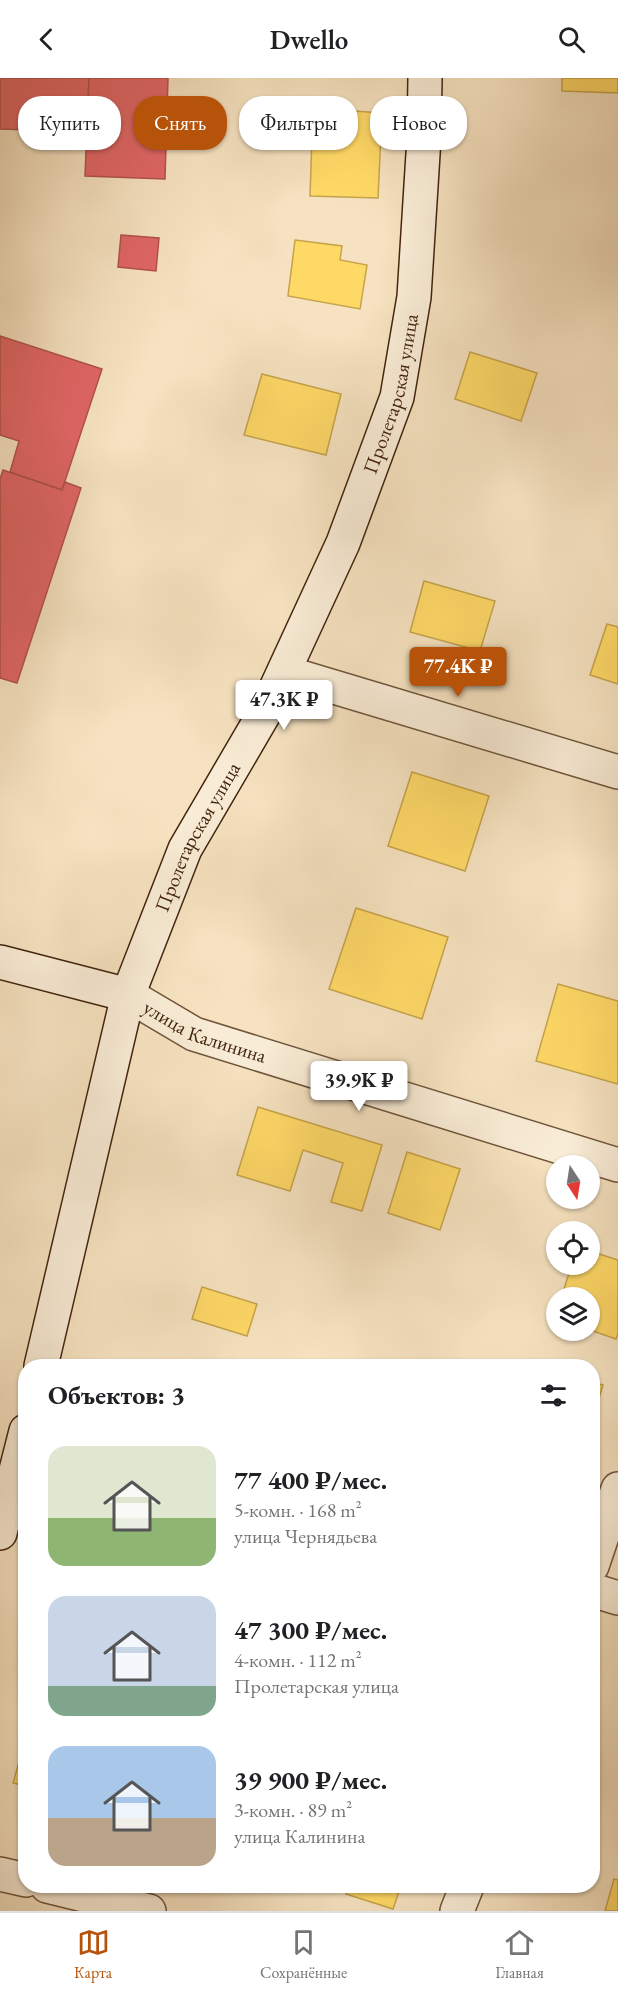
<!DOCTYPE html>
<html lang="ru">
<head>
<meta charset="utf-8">
<style>
  body { margin:0; font-family:"EB Garamond",serif; background:#f6f6f6; color:#202124; height:100vh; display:flex; flex-direction:column; font-size:22px; white-space:nowrap }
  * { box-sizing:border-box; margin:0 }
  p { font-size:20px; color:#757577 }
  .icon { flex:none; width:33px; height:33px; fill:none; stroke:currentColor; stroke-width:2; stroke-linecap:round; stroke-linejoin:round }
  .map { position:relative; flex:1; overflow:hidden }
  .side { position:absolute; left:18px; top:1281px; width:582px; height:534px; display:flex; flex-direction:column; background:#fff; border-radius:24px; box-shadow:0 2px 4px #0004 }
  .side>* { flex:none }
  .guide { position:absolute; left:18px; top:18px; width:582px; height:54px; display:flex; gap:12px }
  .needle { width:39px; rotate:168deg }
  .buttons { position:absolute; left:546px; top:1077px; display:grid; gap:12px }
  .buttons a { display:grid; place-items:center; width:54px; height:54px; border-radius:50%; background:#fff; box-shadow:0 2px 4px #0004; font-size:30px }
  .price { position:absolute; translate:-50% -51px; padding:0 14px; border-radius:6px; background:#fff; color:#222; font-size:20px; line-height:39px; filter:drop-shadow(0 2px 3px #0008) }
  .price::after { content:''; position:absolute; left:50%; top:36px; width:18px; height:14px; margin-left:-9px; background:inherit; clip-path:polygon(0 0,100% 0,50% 100%) }
  .price.on { background:#b45309; color:#fff }
  ul { padding:0; list-style:none }
  li { display:flex; align-items:center; gap:18px; height:150px; padding:0 30px }
  li span { display:grid; place-items:center; flex:none; width:168px; height:120px; border-radius:18px; color:#555 }
  li>.icon { margin-inline-start:auto }
  span .icon { width:72px; height:72px; fill:#fffc; stroke-width:1 }
  li b { font-size:26px }
  h2 { display:flex; justify-content:space-between; align-items:center; height:72px; padding:0 30px; font-size:26px }
  .chip { padding:0 21px; border-radius:24px; background:#fff; box-shadow:0 2px 4px #0004; font-size:21px; line-height:54px }
  .chip.on { background:#b45309; color:#fff }
  header { display:flex; justify-content:space-between; align-items:center; height:78px; padding:0 30px; background:#fff; font-size:27px; font-weight:600 }
  .tabs { display:flex; justify-content:space-around; align-items:center; height:84px; border-top:2px solid #e0e0e0; background:#fff; font-size:16px; color:#757577 }
  .tabs a { display:grid; justify-items:center; gap:3px }
  .tabs .on { color:#b45309 }
  .map>svg:first-child { display:block }
  .homes { fill:#ffd966; stroke:#c6a34b; stroke-width:1.5 }
  .shops { fill:#e06666; stroke:#b1524b; stroke-width:1.5 }
  .lines { fill:none; stroke-linecap:round; stroke-linejoin:round }
  .street-casing { stroke:#6f543a; stroke-width:36 }
  .secondary-casing { stroke:#42240d; stroke-width:36 }
  .street { stroke:#f9ecd6; stroke-width:33 }
  .secondary { stroke:#f9ecd6; stroke-width:33 }
  .labels { text-anchor:middle; stroke-width:6; stroke-linejoin:round; paint-order:stroke }
  .street-label { font-size:20px; fill:#42240d; stroke:#f9ecd6 }
</style>
</head>
<body>
<header><svg class="icon" aria-label="back" viewBox="0 0 24 24"><path d="M15 5l-7 7 7 7"/></svg>Dwello<svg class="icon" aria-label="search" viewBox="0 0 24 24"><circle cx="10" cy="10" r="6"/><path d="M15 15l6 6"/></svg></header>
<div class="map">
<svg width="618" height="1833" viewBox="0 0 618 1833">
  <rect width="100%" height="100%" fill="#f6e2c0"/>
  <filter id="stains"><feTurbulence type="fractalNoise" baseFrequency=".00333" numOctaves="4"/><feColorMatrix values="0 0 0 0 .2 0 0 0 0 .09 0 0 0 0 .02 0 0 0 .5 -.17"/></filter>
  <radialGradient id="worn" r=".72"><stop offset=".6" stop-color="#630" stop-opacity="0"/><stop offset="1" stop-color="#630" stop-opacity=".3"/></radialGradient>
  <g class="homes">
    <path d="M 562,0 L 618,0 L 618,15 L 562,13 Z"/>
    <path d="M 313,30 L 382,35 L 378,120 L 310,118 Z"/>
    <path d="M 295,162 L 342,168 L 340,182 L 367,187 L 360,231 L 288,218 Z"/>
    <path d="M 470,274 L 537,295 L 521,343 L 455,321 Z"/>
    <path d="M 262,296 L 341,316 L 326,377 L 244,357 Z"/>
    <path d="M 424,503 L 495,523 L 480,573 L 410,554 Z"/>
    <path d="M 607,546 L 618,549 L 618,606 L 590,597 Z"/>
    <path d="M 412,694 L 489,718 L 465,793 L 388,768 Z"/>
    <path d="M 356,830 L 448,859 L 422,941 L 329,911 Z"/>
    <path d="M 558,906 L 618,923 L 618,1006 L 536,983 Z"/>
    <path d="M 258,1029 L 382,1067 L 362,1133 L 331,1124 L 343,1085 L 303,1072 L 290,1113 L 237,1097 Z"/>
    <path d="M 407,1074 L 460,1091 L 440,1152 L 388,1135 Z"/>
    <path d="M 590,1173 L 618,1182 L 618,1256 L 616,1261 L 590,1252 L 590,1220 L 561,1220 L 572,1186 L 590,1186 Z"/>
    <path d="M 202,1209 L 257,1226 L 247,1258 L 192,1241 Z"/>
    <path d="M 592,1304 L 603,1307 L 592,1343 Z"/>
    <path d="M 21,1677 L 26,1678 L 26,1708 L 13,1705 Z"/>
    <path d="M 614,1801 L 618,1802 L 618,1833 L 605,1833 Z"/>
    <path d="M 349,1808 L 401,1808 L 393,1831 L 346,1816 Z"/>
  </g>
  <g class="shops">
    <path d="M 0,0 L 89,0 L 87,54 L 0,51 Z"/>
    <path d="M 89,0 L 168,0 L 165,101 L 85,98 Z"/>
    <path d="M 121,157 L 159,160 L 156,193 L 118,189 Z"/>
    <path d="M 0,258 L 102,291 L 62,412 L 10,394 L 19,363 L 0,357 Z"/>
    <path d="M 3,392 L 62,412 L 65,404 L 81,410 L 17,605 L 0,600 L 0,401 Z"/>
  </g>
  <g class="lines">
    <g class="street-casing">
      <g id="street">
        <path d="M 284,594 L 618,694"/>
        <path id="s1" d="M 128,917 L 194,956 L 618,1087"/>
        <path d="M 592,1488 L 618,1411"/>
        <path d="M 592,1512 L 618,1520"/>
        <path d="M 0,1796 L 26,1802"/>
        <path d="M 47,1808 L 149,1833"/>
        <path d="M 457,1833 L 467,1808"/>
      </g>
    </g>
    <g class="secondary-casing">
      <g id="secondary">
        <path d="M 0,884 L 128,917"/>
        <path id="s2" d="M 41,1288 L 128,917 L 185,771 L 265,634 L 343,465 L 397,319 L 414,219 L 424,60 L 425,0"/>
        <path d="M 0,1455 L 26,1353"/>
      </g>
    </g>
    <use href="#street" class="street"/>
    <use href="#secondary" class="secondary"/>
  </g>
  <g class="labels">
    <g class="street-label">
      <text dy="7" stroke="none"><textPath href="#s2" startOffset="1040">Пролетарская улица</textPath></text>
      <text dy="7" stroke="none"><textPath href="#s2" startOffset="554">Пролетарская улица</textPath></text>
      <text dy="7" stroke="none"><textPath href="#s1" startOffset="86">улица Калинина</textPath></text>
    </g>
  </g>
  <rect width="100%" height="100%" filter="url(#stains)"/>
  <rect width="100%" height="100%" fill="url(#worn)"/>
</svg>
<div class="buttons">
<a><svg class="needle" viewBox="-14 -14 28 28"><path d="M0-13l5 13h-10z" fill="#e53935"/><path d="M0 13l5-13h-10z" fill="#757577"/></svg></a>
<a><svg class="icon" aria-label="locate" viewBox="0 0 24 24"><circle cx="12" cy="12" r="6"/><path d="M12 2v4M12 18v4M2 12h4M18 12h4"/></svg></a>
<a><svg class="icon" aria-label="layers" viewBox="0 0 24 24"><path d="M12 4l9 5-9 5-9-5zM3 14l9 5 9-5"/></svg></a>
</div>
<b class="price on" style="left:458px;top:620px">77.4K ₽</b>
<b class="price" style="left:284px;top:653px">47.3K ₽</b>
<b class="price" style="left:359px;top:1034px">39.9K ₽</b>
<div class="guide">
<a class="chip">Купить</a>
<a class="chip on">Снять</a>
<a class="chip">Фильтры</a>
<a class="chip">Новое</a>
</div>
<section class="side">
<h2>Объектов: 3<svg class="icon" aria-label="filters" viewBox="0 0 24 24"><path d="M4 7h16M4 17h16"/><circle cx="9" cy="7" r="2"/><circle cx="15" cy="17" r="2"/></svg></h2>
<ul>
<li><span style="background:linear-gradient(#dfe7d0 60%,#8fb573 0)"><svg class="icon" aria-label="home" viewBox="0 0 24 24"><path d="M3 11l9-7 9 7M6 9v11h12V9"/></svg></span><div><b>77 400 ₽/мес.</b><p>5-комн. · 168 m²</p><p>улица Чернядьева</p></div></li>
<li><span style="background:linear-gradient(#c9d6e8 75%,#7fa58c 0)"><svg class="icon" aria-label="home" viewBox="0 0 24 24"><path d="M3 11l9-7 9 7M6 9v11h12V9"/></svg></span><div><b>47 300 ₽/мес.</b><p>4-комн. · 112 m²</p><p>Пролетарская улица</p></div></li>
<li><span style="background:linear-gradient(#a9c7e8 60%,#b9a48a 0)"><svg class="icon" aria-label="home" viewBox="0 0 24 24"><path d="M3 11l9-7 9 7M6 9v11h12V9"/></svg></span><div><b>39 900 ₽/мес.</b><p>3-комн. · 89 m²</p><p>улица Калинина</p></div></li>
</ul>
</section>
</div>
<nav class="tabs">
<a class="on"><svg class="icon" aria-label="map" viewBox="0 0 24 24"><path d="M3 6l6-2 6 2 6-2v14l-6 2-6-2-6 2zM9 4v14M15 6v14"/></svg>Карта</a>
<a><svg class="icon" aria-label="saved" viewBox="0 0 24 24"><path d="M7 4h10v16l-5-4-5 4z"/></svg>Сохранённые</a>
<a><svg class="icon" aria-label="home" viewBox="0 0 24 24"><path d="M3 11l9-7 9 7M6 9v11h12V9"/></svg>Главная</a>
</nav>
</body>
</html>
